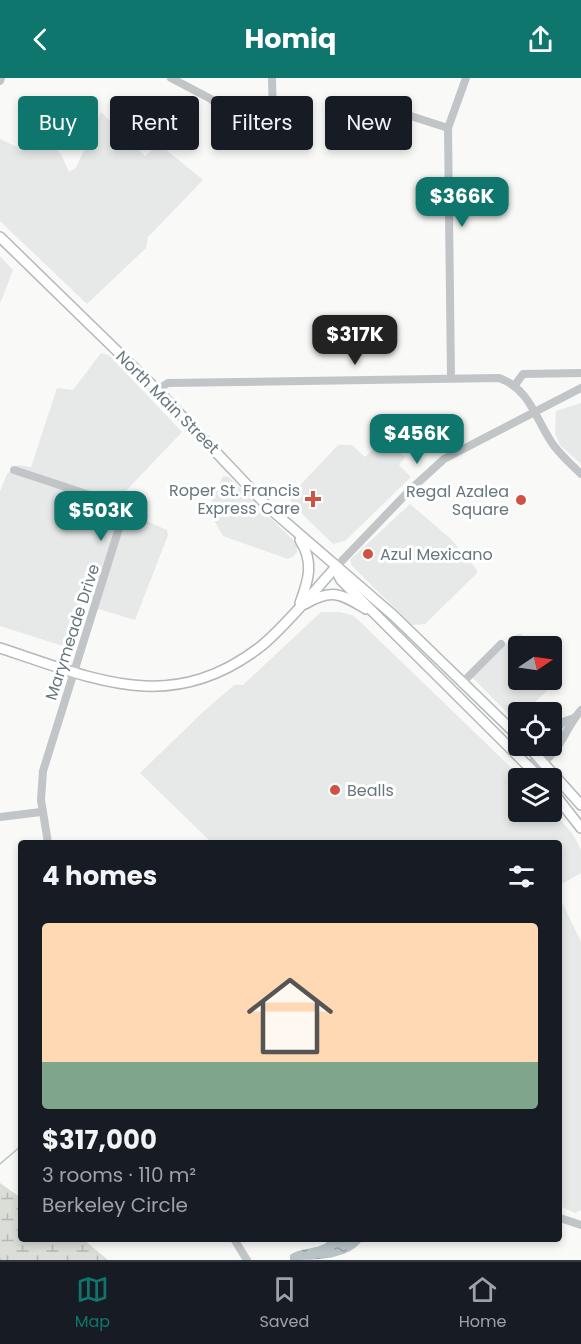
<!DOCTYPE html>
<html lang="en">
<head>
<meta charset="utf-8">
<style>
  body { margin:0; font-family:Poppins,sans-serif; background:#242831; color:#f1f3f6; height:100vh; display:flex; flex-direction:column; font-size:22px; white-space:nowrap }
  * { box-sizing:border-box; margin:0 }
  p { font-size:20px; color:#9ea1a6 }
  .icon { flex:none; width:33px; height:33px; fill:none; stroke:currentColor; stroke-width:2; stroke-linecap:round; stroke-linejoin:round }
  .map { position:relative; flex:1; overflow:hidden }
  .sheet { position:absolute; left:18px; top:762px; width:544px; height:402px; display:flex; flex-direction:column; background:#171b24; border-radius:6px; box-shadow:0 3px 9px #0003 }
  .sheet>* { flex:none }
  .banner { position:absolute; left:18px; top:18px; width:546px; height:54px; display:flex; gap:12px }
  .needle { width:39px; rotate:77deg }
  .buttons { position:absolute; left:508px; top:558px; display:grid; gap:12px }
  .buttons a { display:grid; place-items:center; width:54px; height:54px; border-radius:6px; background:#171b24; box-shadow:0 3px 9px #0003; font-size:30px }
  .price { position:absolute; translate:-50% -51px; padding:0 14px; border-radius:12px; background:#0f766e; color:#fff; font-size:20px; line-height:39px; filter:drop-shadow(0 2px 3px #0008) }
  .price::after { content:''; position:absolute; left:50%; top:36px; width:18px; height:14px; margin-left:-9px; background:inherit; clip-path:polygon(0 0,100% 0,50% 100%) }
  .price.on { background:#222; color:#fff }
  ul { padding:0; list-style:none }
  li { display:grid; align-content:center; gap:12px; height:318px; padding:0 24px }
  li span { display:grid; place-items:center; height:186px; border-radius:6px; color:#555 }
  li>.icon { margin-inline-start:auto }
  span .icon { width:108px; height:108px; fill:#fffc; stroke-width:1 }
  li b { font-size:26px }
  h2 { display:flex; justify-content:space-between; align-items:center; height:72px; padding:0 24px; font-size:26px }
  .chip { padding:0 21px; border-radius:6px; background:#171b24; box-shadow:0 3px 9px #0003; font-size:21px; line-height:54px }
  .chip.on { background:#0f766e; color:#fff }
  header { display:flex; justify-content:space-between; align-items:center; height:78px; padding:0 24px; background:#0f766e; color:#fff; font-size:27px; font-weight:700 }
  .tab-bar { display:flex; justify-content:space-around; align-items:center; height:84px; border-top:2px solid #363941; background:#171b24; font-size:16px; color:#9ea1a6 }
  .tab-bar a { display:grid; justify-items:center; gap:3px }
  .tab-bar .on { color:#0f766e }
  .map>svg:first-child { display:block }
  .built { fill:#e7e9e8 }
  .wetland { fill:url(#wetland-marsh) }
  .water { fill:url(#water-ripples) }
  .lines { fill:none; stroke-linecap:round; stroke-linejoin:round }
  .stream { stroke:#b7c3c5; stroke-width:1.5 }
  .major-casing { stroke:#b3b8ba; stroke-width:12 }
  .minor { stroke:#c1c5c8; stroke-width:8 }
  .major { stroke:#fff; stroke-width:9 }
  .poi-dot { fill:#ce5343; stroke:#fff; stroke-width:2 }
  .labels { text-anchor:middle; stroke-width:6; stroke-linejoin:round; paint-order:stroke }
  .street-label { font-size:16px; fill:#67777e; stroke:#fff }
  .poi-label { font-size:16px; fill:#67777e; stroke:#fff; text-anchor:end }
</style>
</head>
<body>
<header><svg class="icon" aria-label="back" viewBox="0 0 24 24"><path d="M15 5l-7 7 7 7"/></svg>Homiq<svg class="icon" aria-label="share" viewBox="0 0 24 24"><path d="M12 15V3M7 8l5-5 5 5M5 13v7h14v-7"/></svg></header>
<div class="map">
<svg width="581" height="1182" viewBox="0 0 581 1182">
  <defs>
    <pattern id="wetland-marsh" width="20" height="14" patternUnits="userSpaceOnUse" patternTransform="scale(1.5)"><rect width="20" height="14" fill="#daded7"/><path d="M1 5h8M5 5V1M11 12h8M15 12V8" fill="none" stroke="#b5b9b4"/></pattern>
    <pattern id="water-ripples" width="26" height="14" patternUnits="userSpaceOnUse" patternTransform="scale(1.5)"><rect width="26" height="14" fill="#b7c3c5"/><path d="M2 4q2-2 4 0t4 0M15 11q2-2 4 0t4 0" fill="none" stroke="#99a3a5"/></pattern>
  </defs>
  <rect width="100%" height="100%" fill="#f9f9f7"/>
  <g class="built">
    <path d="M 101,34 L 145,78 L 159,66 L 203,102 L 148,159 L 146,170 L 87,226 L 0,143 L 0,61 L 23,72 L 46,62 L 61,76 L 69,94 L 76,90 Z"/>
    <path d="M 0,178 L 13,192 L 0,226 Z"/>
    <path d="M 101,275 L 109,277 L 182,354 L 121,418 L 128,435 L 167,452 L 168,457 L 135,542 L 82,526 L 70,563 L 63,568 L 0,548 L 0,413 L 7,396 L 17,387 L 31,389 L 57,310 L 73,312 Z"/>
    <path d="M 581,325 L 581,386 L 560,367 L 555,355 L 556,333 Z"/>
    <path d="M 386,359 L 405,379 L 399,387 L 411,399 L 345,463 L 333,466 L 292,426 L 290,418 L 338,367 L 352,367 L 365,379 Z"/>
    <path d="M 223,398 L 229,399 L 297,466 L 297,474 L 293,479 L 288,481 L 223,458 L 215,444 L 211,425 Z"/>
    <path d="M 410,426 L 451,461 L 477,492 L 477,495 L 425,546 L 412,547 L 352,488 L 350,482 Z"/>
    <path d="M 321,534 L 340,534 L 354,538 L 522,700 L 519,700 L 519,734 L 552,733 L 572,755 L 581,772 L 581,795 L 560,807 L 560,765 L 212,765 L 140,695 L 202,635 L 234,607 L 243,607 Z"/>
    <path d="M 517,556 L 521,556 L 533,568 L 519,568 L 519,602 L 552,602 L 552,589 L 561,599 L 525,634 L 519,634 L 516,644 L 471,598 Z"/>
    <path d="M 560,820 L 581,864 L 581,1132 L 575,1135 L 560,1128 Z"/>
  </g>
  <path class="wetland" d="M 0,1105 L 21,1120 L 21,1161 L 83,1161 L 108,1182 L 0,1182 Z"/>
  <path class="water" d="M 331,1161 L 363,1161 C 350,1182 315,1182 290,1182 L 290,1177 C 303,1168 319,1173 331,1161 Z"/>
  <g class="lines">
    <g class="stream">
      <path d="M 0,1086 L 21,1068"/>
      <path d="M 0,1181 L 1,1182"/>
    </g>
    <g class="major-casing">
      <g id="major">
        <path d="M 0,159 L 157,312 L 268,429 L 393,537 L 519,659"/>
        <path d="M 335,490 L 341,502 L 540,700"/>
        <path d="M 300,525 C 309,501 314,484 300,462"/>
        <path d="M 305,526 C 332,510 341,516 366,531"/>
        <path d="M 0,570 C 95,601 170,638 260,569 C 284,550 314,513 335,490"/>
        <path d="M 528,668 L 581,727"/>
        <path d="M 552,713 L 581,750"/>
      </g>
    </g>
    <g class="minor">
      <path d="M 171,0 L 211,21 L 246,58 L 262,59 L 273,41 L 272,0"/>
      <path d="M 0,3 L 1,0"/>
      <path d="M 392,32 L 448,50"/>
      <path d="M 451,299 L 448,50 L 466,0"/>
      <path d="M 515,307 L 523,296 L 581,295"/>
      <path d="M 157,312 L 168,305 L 499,300 C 530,311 535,340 552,365 C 560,377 571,386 581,396"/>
      <path d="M 14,392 L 120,427 L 124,434 L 43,693 L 41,722 L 48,765"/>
      <path d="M 335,490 L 410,412 L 444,381 L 581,310"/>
      <path d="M 462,605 L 501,566"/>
      <path d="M 552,657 L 563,644 L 574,640"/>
      <path d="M 531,691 C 561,678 562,654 581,632"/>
      <path d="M 531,691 L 536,676 L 543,668"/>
      <path d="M 0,739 L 41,734"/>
      <path d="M 560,1140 L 581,1147"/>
      <path d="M 234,1161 L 247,1182"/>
    </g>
    <use href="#major" class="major"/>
  </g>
  <g class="poi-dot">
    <path d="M310 412h6v6h6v6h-6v6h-6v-6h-6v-6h6z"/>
    <circle cx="521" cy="422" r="6"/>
    <circle cx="368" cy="476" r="6"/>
    <circle cx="335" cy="712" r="6"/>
  </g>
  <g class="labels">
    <g class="street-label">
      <text transform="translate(168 324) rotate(45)" y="6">North Main Street</text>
      <text transform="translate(72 554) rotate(-72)" y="6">Marymeade Drive</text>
    </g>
    <g class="poi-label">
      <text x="300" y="418">Roper St. Francis<tspan x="300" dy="18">Express Care</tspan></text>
      <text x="509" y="419">Regal Azalea<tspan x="509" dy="18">Square</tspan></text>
      <text x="380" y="482" text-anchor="start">Azul Mexicano</text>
      <text x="347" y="718" text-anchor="start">Bealls</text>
    </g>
  </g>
</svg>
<div class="buttons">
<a><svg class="needle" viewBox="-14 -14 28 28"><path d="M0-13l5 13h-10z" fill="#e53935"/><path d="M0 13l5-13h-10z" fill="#9ea1a6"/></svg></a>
<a><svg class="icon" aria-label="locate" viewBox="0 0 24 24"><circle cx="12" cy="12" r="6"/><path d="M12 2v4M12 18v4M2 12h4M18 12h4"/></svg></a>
<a><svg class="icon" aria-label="layers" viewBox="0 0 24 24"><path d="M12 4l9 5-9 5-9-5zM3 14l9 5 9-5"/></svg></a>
</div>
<b class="price" style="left:462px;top:150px">$366K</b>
<b class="price on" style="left:355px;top:288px">$317K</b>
<b class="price" style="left:417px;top:387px">$456K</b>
<b class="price" style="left:101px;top:464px">$503K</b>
<div class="banner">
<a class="chip on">Buy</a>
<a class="chip">Rent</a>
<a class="chip">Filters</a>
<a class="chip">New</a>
</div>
<section class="sheet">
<h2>4 homes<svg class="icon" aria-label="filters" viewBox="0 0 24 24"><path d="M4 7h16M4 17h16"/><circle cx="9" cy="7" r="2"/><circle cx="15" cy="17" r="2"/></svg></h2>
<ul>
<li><span style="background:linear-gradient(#ffd9b3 75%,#7fa58c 0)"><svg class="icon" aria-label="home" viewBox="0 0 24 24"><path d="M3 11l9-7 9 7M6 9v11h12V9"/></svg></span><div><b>$317,000</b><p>3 rooms · 110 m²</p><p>Berkeley Circle</p></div></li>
</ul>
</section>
</div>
<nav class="tab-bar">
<a class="on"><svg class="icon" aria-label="map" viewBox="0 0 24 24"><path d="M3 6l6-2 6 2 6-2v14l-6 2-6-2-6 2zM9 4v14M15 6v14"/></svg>Map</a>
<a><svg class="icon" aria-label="saved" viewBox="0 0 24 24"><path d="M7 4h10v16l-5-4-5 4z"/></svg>Saved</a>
<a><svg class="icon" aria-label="home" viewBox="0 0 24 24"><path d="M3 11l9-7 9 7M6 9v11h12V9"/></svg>Home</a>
</nav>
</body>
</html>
